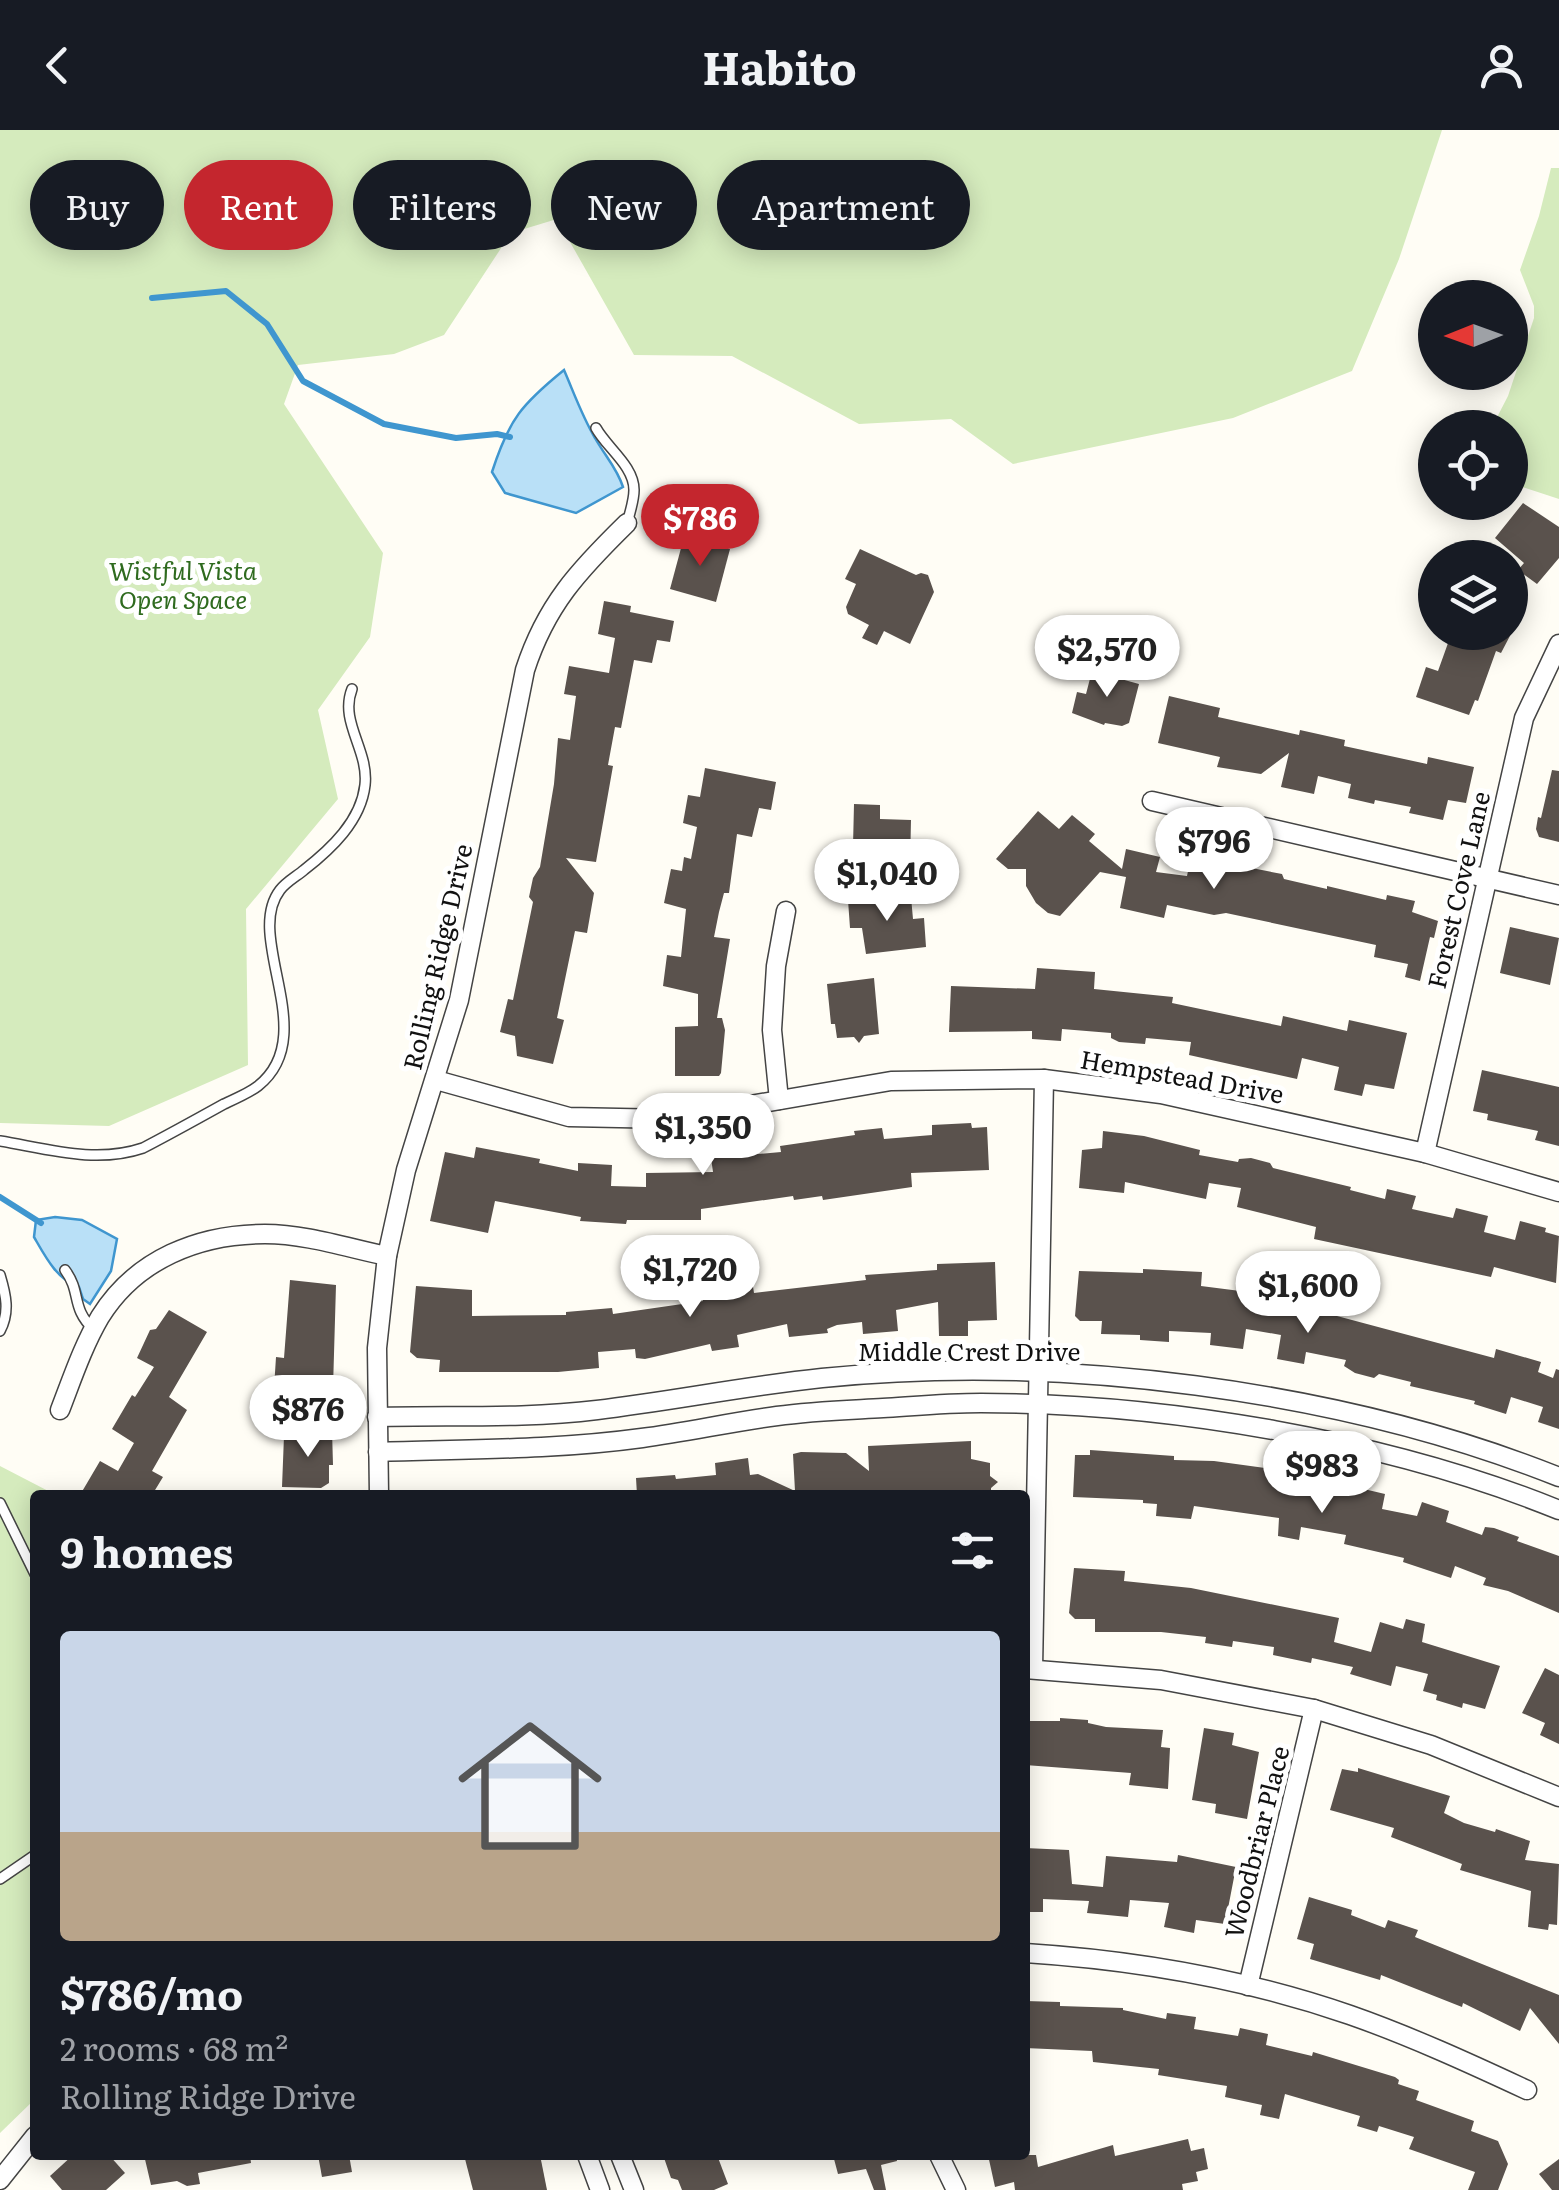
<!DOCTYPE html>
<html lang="en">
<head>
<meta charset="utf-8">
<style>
  body { margin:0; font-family:Literata,serif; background:#242831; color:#f1f3f6; height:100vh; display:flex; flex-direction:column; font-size:38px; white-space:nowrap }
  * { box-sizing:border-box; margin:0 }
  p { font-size:32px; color:#9ea1a6 }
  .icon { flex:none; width:55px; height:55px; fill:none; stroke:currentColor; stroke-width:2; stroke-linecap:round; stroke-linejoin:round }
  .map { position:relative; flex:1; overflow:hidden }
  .sheet { position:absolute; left:30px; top:1360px; width:1000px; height:670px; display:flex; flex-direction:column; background:#171b24; border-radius:10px; box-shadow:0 5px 25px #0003 }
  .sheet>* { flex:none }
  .guide { position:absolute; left:30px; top:30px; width:1000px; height:90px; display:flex; gap:20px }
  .needle { width:65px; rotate:269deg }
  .buttons { position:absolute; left:1418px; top:150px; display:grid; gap:20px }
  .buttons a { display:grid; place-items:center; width:110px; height:110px; border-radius:50%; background:#171b24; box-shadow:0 5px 25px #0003; font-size:50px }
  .price { position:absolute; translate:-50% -85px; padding:0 22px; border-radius:35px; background:#fff; color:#222; font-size:32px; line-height:65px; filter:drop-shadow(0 2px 5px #0008) }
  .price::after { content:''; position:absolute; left:50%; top:60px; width:30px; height:22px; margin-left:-15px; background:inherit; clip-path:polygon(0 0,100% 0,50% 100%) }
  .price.current { background:#c4262e; color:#fff }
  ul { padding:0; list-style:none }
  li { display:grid; align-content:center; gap:20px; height:530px; padding:0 30px }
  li+li { border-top:2px solid #363941 }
  li span { display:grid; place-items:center; height:310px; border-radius:10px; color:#555 }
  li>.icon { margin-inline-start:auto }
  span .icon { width:180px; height:180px; fill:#fffc; stroke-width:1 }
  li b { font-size:42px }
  h2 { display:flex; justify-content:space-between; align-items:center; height:120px; padding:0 30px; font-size:42px }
  .tag { padding:0 35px; border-radius:45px; background:#171b24; box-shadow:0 5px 25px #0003; font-size:35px; line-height:90px }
  .tag.current { background:#c4262e; color:#fff }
  header { display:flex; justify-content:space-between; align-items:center; height:130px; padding:0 30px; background:#171b24; font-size:45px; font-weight:700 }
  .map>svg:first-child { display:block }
  .green { fill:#d5ebbd }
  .water { fill:#b9e0f7; stroke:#3f96cf; stroke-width:2.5 }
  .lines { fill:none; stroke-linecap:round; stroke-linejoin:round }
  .stream { stroke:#3f96cf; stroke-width:6 }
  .building { fill:#5a524d }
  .service-casing { stroke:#444; stroke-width:12 }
  .minor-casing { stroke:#444; stroke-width:21 }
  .service { stroke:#fff; stroke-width:9 }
  .minor { stroke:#fff; stroke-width:18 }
  .labels { text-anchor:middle; stroke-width:10; stroke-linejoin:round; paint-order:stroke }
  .park-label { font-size:25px; font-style:italic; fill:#2f6b1f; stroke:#fff }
  .street-label { font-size:25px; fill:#111; stroke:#fff }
</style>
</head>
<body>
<header><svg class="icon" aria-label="back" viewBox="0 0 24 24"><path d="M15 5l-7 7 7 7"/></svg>Habito<svg class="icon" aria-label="person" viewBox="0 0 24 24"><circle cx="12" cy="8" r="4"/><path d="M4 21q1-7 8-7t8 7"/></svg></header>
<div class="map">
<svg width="1559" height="2060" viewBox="0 0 1559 2060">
  <rect width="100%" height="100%" fill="#fffdf5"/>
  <g class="green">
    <path d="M 0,0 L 1442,0 L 1399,129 L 1352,241 L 1233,288 L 1013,334 L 951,289 L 859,294 L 732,226 L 634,225 L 557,89 L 511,103 L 444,205 L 394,224 L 298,235 L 284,274 L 383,423 L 370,507 L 318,580 L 338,669 L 246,779 L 248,935 L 109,996 L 0,993 Z"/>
    <path d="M 1551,38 L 1559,38 L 1559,369 L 1510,353 L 1510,298 L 1492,297 L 1508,266 L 1534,188 L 1534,176 L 1520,140 L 1539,86 Z"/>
    <path d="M 0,1336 L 56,1365 L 35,1365 L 35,1969 L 0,2003 Z"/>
  </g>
  <g class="water">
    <path d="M 564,240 C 574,263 582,286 595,308 C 605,326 617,338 623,357 L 576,383 L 505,363 L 492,342 C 509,289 522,274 564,240 Z"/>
    <path d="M 55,1087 L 82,1090 L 117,1109 L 111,1141 L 90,1174 L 83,1169 L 79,1157 C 57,1150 45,1126 34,1107 L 36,1090 Z"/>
  </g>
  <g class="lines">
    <g class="stream">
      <path d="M 152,168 L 226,161 L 267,194 L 303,251 L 384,294 L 456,308 L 497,304 L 510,307"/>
      <path d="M 0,1067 L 41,1093"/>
    </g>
  </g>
  <g class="building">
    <path d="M 1523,373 L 1559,397 L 1559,428 L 1537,454 L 1518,440 L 1524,433 L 1495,408 Z"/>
    <path d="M 684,407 L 730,419 L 716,472 L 670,459 Z"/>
    <path d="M 860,419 L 916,445 L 921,443 L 928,445 L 934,462 L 910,514 L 884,501 L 877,515 L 862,508 L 869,495 L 848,484 L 846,477 L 856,454 L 845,449 Z"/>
    <path d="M 604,471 L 631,476 L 630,482 L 674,491 L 670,512 L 657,510 L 652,533 L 634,530 L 621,598 L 615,597 L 608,635 L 613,636 L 596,732 L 566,728 L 594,763 L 587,803 L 575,801 L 557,888 L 564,890 L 553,934 L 517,926 L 515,906 L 500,902 L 508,869 L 513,870 L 533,772 L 529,767 L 533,748 L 540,737 L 554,654 L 558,608 L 570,610 L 576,566 L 564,564 L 569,536 L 609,543 L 615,508 L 598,504 Z"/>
    <path d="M 1452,502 L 1512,502 L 1501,523 L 1496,521 L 1478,571 L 1475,570 L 1469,585 L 1416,567 L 1426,537 L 1438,541 Z"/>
    <path d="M 1092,541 L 1139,554 L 1129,593 L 1122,596 L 1105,593 L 1104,595 L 1072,583 L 1077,562 L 1086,564 Z"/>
    <path d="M 1169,566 L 1220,578 L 1218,587 L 1299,605 L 1300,600 L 1345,610 L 1344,616 L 1427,634 L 1428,627 L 1474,637 L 1466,673 L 1448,670 L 1443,690 L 1409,683 L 1411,677 L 1375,670 L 1374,674 L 1348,668 L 1351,654 L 1318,646 L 1314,664 L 1281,657 L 1289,623 L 1261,644 L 1217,637 L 1220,627 L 1158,613 Z"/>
    <path d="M 705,638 L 776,652 L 771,680 L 759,678 L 752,707 L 737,704 L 729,763 L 724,763 L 719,782 L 714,807 L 730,809 L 717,888 L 722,888 L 725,900 L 721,943 L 719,946 L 675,946 L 675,897 L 698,896 L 698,864 L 663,856 L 667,825 L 681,827 L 686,779 L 664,773 L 671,739 L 682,741 L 684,727 L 691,729 L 697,697 L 683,693 L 688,665 L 700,667 Z"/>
    <path d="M 1552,640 L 1559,641 L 1559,712 L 1539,707 L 1536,699 L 1538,687 L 1541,688 Z"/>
    <path d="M 854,674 L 880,675 L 880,689 L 911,690 L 910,736 L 874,735 L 873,716 L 853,716 Z"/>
    <path d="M 1038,681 L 1059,699 L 1072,685 L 1095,704 L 1089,711 L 1122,739 L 1126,719 L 1160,727 L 1156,742 L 1187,746 L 1191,726 L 1282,744 L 1284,749 L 1327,759 L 1327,756 L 1386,770 L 1387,765 L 1415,771 L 1412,782 L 1438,791 L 1434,808 L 1430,807 L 1420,851 L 1405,847 L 1408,834 L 1374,827 L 1376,815 L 1226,783 L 1214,785 L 1167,775 L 1164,788 L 1120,778 L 1126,747 L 1100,742 L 1060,786 L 1048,783 L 1036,773 L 1026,756 L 1026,739 L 1008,739 L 996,729 Z"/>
    <path d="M 911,767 L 913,789 L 924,788 L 926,817 L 866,824 L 862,798 L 850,798 L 848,770 Z"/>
    <path d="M 1510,797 L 1559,808 L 1550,855 L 1500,843 Z"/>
    <path d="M 1037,838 L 1095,842 L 1094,859 L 1173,867 L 1172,873 L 1281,896 L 1283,886 L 1347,901 L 1349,890 L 1407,903 L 1394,959 L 1365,954 L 1362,966 L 1334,960 L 1339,937 L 1302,928 L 1297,949 L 1189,925 L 1191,912 L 1146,908 L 1145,914 L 1119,912 L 1111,908 L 1111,903 L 1062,899 L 1061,911 L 1032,909 L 1032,901 L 949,902 L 951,856 L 1035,859 Z"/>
    <path d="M 874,848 L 879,904 L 864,906 L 859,913 L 854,907 L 837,908 L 835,894 L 831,894 L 827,854 Z"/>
    <path d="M 1482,940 L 1559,957 L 1559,1016 L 1535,1010 L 1538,1001 L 1487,990 L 1488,984 L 1473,981 Z"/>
    <path d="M 971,993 L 972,998 L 987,997 L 989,1040 L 911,1043 L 912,1057 L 823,1070 L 822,1066 L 794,1070 L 793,1066 L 701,1079 L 701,1090 L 627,1090 L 626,1094 L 580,1091 L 581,1087 L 495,1071 L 488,1103 L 430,1091 L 445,1022 L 474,1028 L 476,1017 L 540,1029 L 539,1033 L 578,1041 L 578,1033 L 612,1035 L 611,1056 L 646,1057 L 646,1043 L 713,1042 L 711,1028 L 781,1022 L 780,1016 L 855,1005 L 854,1001 L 882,998 L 884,1009 L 932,1005 L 932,995 Z"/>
    <path d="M 1103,1001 L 1144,1006 L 1200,1020 L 1199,1025 L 1238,1032 L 1239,1029 L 1251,1028 L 1270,1033 L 1273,1038 L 1351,1057 L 1350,1060 L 1385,1069 L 1387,1059 L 1416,1066 L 1412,1079 L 1453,1088 L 1456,1078 L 1488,1086 L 1484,1102 L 1515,1110 L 1520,1091 L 1546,1098 L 1545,1102 L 1559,1106 L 1556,1153 L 1494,1137 L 1491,1147 L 1314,1109 L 1316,1097 L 1237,1077 L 1241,1058 L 1209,1053 L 1206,1069 L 1125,1052 L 1124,1063 L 1079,1058 L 1082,1020 L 1102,1018 Z"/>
    <path d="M 995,1132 L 997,1190 L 968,1191 L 968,1206 L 939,1206 L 938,1172 L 896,1180 L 898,1201 L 863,1204 L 862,1192 L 837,1195 L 827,1199 L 828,1203 L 789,1207 L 787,1194 L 737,1205 L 739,1217 L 712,1221 L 710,1214 L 645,1229 L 636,1228 L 635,1219 L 598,1222 L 599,1238 L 558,1242 L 439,1242 L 440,1230 L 417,1228 L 410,1222 L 416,1156 L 472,1160 L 472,1186 L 566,1185 L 566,1182 L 612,1178 L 613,1184 L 703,1171 L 701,1159 L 752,1150 L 754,1163 L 866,1150 L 865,1145 L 937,1140 L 937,1134 Z"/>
    <path d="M 1143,1139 L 1202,1142 L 1201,1156 L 1248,1162 L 1250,1149 L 1270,1152 L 1268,1164 L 1338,1177 L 1337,1186 L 1494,1228 L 1496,1219 L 1541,1232 L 1538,1242 L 1553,1248 L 1556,1239 L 1559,1240 L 1559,1299 L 1538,1292 L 1543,1277 L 1511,1267 L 1506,1284 L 1474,1274 L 1475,1271 L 1410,1256 L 1411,1252 L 1379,1244 L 1374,1248 L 1355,1243 L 1344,1236 L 1346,1230 L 1306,1222 L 1304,1234 L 1277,1229 L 1281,1205 L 1246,1199 L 1243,1219 L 1210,1215 L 1211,1203 L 1169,1201 L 1169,1212 L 1140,1210 L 1140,1205 L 1101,1204 L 1102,1191 L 1080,1191 L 1075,1186 L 1079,1141 L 1143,1143 Z"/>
    <path d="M 290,1150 L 336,1155 L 333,1258 L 315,1257 L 310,1276 L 273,1274 L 276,1227 L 284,1228 Z"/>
    <path d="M 169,1180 L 207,1202 L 169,1267 L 187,1280 L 152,1341 L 163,1347 L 152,1365 L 80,1365 L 100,1331 L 118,1341 L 134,1313 L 112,1299 L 132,1265 L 135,1267 L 154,1237 L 137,1228 L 150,1200 L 156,1199 Z"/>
    <path d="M 308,1299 L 332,1300 L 333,1335 L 329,1335 L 329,1353 L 321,1358 L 282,1357 L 284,1306 L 308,1307 Z"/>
    <path d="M 971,1311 L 971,1329 L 990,1333 L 990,1346 L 998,1352 L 991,1358 L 991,1365 L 945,1365 L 945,1361 L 854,1365 L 637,1365 L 636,1348 L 675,1345 L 676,1349 L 716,1345 L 715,1333 L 748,1328 L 750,1345 L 758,1344 L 795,1361 L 793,1324 L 801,1322 L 846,1323 L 869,1341 L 868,1316 Z"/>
    <path d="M 1090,1320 L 1174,1326 L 1174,1330 L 1214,1331 L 1265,1338 L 1315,1348 L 1314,1353 L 1350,1360 L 1351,1356 L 1385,1364 L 1382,1379 L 1417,1386 L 1422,1372 L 1449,1381 L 1446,1392 L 1482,1405 L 1485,1397 L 1494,1398 L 1519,1407 L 1517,1411 L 1559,1426 L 1559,1483 L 1508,1461 L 1483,1455 L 1486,1448 L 1455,1436 L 1451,1448 L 1403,1432 L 1404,1428 L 1344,1414 L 1346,1405 L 1301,1397 L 1299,1410 L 1278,1406 L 1279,1388 L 1194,1376 L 1191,1389 L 1156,1386 L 1157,1374 L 1143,1373 L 1143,1370 L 1073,1367 L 1075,1325 L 1090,1325 Z"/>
    <path d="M 1074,1438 L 1125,1441 L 1124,1451 L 1191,1458 L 1339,1488 L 1334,1512 L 1371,1522 L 1380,1492 L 1403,1499 L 1406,1489 L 1425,1494 L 1422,1512 L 1500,1536 L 1485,1579 L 1463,1573 L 1462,1578 L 1436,1570 L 1437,1565 L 1423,1561 L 1428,1544 L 1396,1536 L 1391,1556 L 1350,1544 L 1353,1537 L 1312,1528 L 1311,1533 L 1273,1525 L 1274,1517 L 1233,1511 L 1232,1517 L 1205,1513 L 1206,1507 L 1161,1502 L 1095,1502 L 1095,1489 L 1075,1489 L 1069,1483 Z"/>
    <path d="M 1545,1538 L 1559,1545 L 1559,1614 L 1540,1605 L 1545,1593 L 1522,1583 Z"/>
    <path d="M 1060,1588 L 1088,1590 L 1088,1593 L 1106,1597 L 1163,1600 L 1161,1617 L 1170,1618 L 1168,1659 L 1129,1655 L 1131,1643 L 1025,1635 L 1025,1591 L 1060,1591 Z"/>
    <path d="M 1204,1598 L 1234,1603 L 1232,1615 L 1259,1622 L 1247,1689 L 1215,1683 L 1216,1674 L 1192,1670 Z"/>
    <path d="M 1358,1638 L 1450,1666 L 1444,1683 L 1464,1693 L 1495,1702 L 1496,1699 L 1530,1711 L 1525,1730 L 1559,1734 L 1557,1795 L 1549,1794 L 1548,1800 L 1528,1797 L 1531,1761 L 1460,1740 L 1462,1734 L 1391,1707 L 1394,1698 L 1330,1680 L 1342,1639 L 1358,1642 Z"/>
    <path d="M 1025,1718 L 1069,1720 L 1072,1754 L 1103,1757 L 1106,1726 L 1177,1732 L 1178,1725 L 1236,1737 L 1225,1794 L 1196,1790 L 1194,1803 L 1164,1797 L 1169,1773 L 1130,1770 L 1128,1787 L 1087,1783 L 1089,1771 L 1043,1769 L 1043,1782 L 1025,1782 Z"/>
    <path d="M 1309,1767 L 1352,1780 L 1351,1785 L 1385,1798 L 1388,1790 L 1418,1800 L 1415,1807 L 1559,1865 L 1559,1914 L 1530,1878 L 1520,1901 L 1463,1873 L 1462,1877 L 1381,1845 L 1380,1850 L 1310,1829 L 1314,1814 L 1297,1809 Z"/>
    <path d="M 1025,1871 L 1060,1872 L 1060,1876 L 1123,1878 L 1123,1880 L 1166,1889 L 1167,1883 L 1196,1887 L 1194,1899 L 1238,1906 L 1240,1898 L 1268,1904 L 1266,1915 L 1312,1926 L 1313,1922 L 1395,1947 L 1399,1950 L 1398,1954 L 1419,1961 L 1416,1970 L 1474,1991 L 1471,2001 L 1498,2011 L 1508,2034 L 1498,2060 L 1468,2060 L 1475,2042 L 1409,2019 L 1414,2007 L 1379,1996 L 1377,2002 L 1357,1996 L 1360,1986 L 1285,1964 L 1279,1989 L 1260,1985 L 1262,1975 L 1225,1967 L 1227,1956 L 1158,1945 L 1159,1939 L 1093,1932 L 1092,1921 L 1025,1918 Z"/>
    <path d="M 1188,2009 L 1191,2021 L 1204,2018 L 1208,2039 L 1196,2042 L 1198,2051 L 1182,2054 L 1183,2060 L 1015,2060 L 1014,2052 L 995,2057 L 988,2025 L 1036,2025 L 1038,2037 L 1113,2015 L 1115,2026 Z"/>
    <path d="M 73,2025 L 109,2025 L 125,2043 L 106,2060 L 62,2060 L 50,2046 Z"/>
    <path d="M 144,2025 L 250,2025 L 251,2033 L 198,2043 L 200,2054 L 187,2056 L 177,2051 L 151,2055 Z"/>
    <path d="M 318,2025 L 349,2025 L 352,2042 L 322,2047 Z"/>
    <path d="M 464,2025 L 540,2025 L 547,2060 L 473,2060 Z"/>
    <path d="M 663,2025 L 717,2025 L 728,2054 L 714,2060 L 682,2060 L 678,2050 L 671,2048 Z"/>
    <path d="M 828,2025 L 896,2025 L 897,2031 L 881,2035 L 886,2060 L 874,2060 L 866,2039 L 838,2044 L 834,2029 Z"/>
    <path d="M 1559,2029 L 1559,2060 L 1552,2060 L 1539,2044 Z"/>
  </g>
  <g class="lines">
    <g class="service-casing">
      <g id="service">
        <path d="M 596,298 C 607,318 634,336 634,360 C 634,370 630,383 627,393"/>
        <path d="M 0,1011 C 48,1019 96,1034 143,1018 C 170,1004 197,989 224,974 C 235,969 249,963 258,956 C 322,905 243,808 280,760 C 286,752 297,746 304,740 C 331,719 361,691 365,655 C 369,620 339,592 352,559"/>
        <path d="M 65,1140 C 82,1163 70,1177 94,1200"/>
        <path d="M 0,1145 C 6,1165 10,1182 0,1201"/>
        <path d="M 0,1373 L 35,1444"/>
        <path d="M 0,1749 L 35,1725"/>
      </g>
    </g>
    <g class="minor-casing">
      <g id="minor">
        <path d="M 1152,671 L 1559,765"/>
        <path d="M 436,950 L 569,987 L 669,989 L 891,951 L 1044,949 L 1161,964 L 1425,1023 L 1559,1062"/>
        <path d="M 779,970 L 772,900 L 776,836 L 786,781"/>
        <path d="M 1425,1023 L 1524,588 L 1559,514"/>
        <path d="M 60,1280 C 72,1249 83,1216 100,1187 C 136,1129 199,1104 265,1104 C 306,1104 348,1118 387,1126"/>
        <path d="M 377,1287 C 450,1285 524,1289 597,1280 C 672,1271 746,1256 822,1248 C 1057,1224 1339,1259 1559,1347"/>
        <path d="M 378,1322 C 466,1319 555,1320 642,1308 C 687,1302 732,1292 777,1286 C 812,1281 848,1280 883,1278 C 915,1276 948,1273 981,1273 C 1166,1273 1387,1310 1559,1380"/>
        <path d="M 379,1365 L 377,1218 L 387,1126 L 406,1040 L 459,870 L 525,540 C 546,475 579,440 627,393"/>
        <path d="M 1025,1539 L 1161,1550 L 1314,1579 L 1431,1615 L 1559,1667"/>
        <path d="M 1033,1539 L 1044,949"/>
        <path d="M 1025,1823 C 1134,1830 1246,1849 1350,1885 C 1410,1906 1469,1933 1527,1960"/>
        <path d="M 1248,1856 L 1314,1579"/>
        <path d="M 587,2025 L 600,2060"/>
        <path d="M 620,2025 L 634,2060"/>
        <path d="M 939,2025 L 956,2060"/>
        <path d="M 0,2050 L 35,2006"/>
      </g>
    </g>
    <use href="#service" class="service"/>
    <use href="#minor" class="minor"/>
  </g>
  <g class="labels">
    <g class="park-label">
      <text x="183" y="450">Wistful Vista<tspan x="183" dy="29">Open Space</tspan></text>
    </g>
    <g class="street-label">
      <text transform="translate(1459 760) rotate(-77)" y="9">Forest Cove Lane</text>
      <text transform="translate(438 827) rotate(-77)" y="9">Rolling Ridge Drive</text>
      <text transform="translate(1182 947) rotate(10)" y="9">Hempstead Drive</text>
      <text x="969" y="1231">Middle Crest Drive</text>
      <text transform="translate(1257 1712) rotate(-76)" y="9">Woodbriar Place</text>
    </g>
  </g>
</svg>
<div class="buttons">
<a><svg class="needle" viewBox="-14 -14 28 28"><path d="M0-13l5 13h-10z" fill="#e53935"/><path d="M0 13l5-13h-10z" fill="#9ea1a6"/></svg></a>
<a><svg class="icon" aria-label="locate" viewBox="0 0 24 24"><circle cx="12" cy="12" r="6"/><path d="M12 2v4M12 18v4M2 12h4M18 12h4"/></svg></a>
<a><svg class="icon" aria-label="layers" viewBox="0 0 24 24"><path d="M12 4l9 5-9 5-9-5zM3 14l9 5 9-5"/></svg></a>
</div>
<b class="price current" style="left:700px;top:439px">$786</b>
<b class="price" style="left:1107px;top:570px">$2,570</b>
<b class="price" style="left:1214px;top:762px">$796</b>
<b class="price" style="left:887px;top:794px">$1,040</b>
<b class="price" style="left:703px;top:1048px">$1,350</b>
<b class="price" style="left:690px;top:1190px">$1,720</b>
<b class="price" style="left:1308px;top:1206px">$1,600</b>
<b class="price" style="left:308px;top:1330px">$876</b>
<b class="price" style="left:1322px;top:1386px">$983</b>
<div class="guide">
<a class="tag">Buy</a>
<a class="tag current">Rent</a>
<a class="tag">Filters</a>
<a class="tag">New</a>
<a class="tag">Apartment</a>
</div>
<section class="sheet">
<h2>9 homes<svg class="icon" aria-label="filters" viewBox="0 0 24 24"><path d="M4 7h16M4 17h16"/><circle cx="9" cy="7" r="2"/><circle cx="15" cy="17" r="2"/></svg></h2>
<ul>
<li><span style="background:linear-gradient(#c9d6e8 65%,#b9a48a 0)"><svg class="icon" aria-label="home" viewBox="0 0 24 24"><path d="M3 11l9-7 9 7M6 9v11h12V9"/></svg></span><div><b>$786/mo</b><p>2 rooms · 68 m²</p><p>Rolling Ridge Drive</p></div></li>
</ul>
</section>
</div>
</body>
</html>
